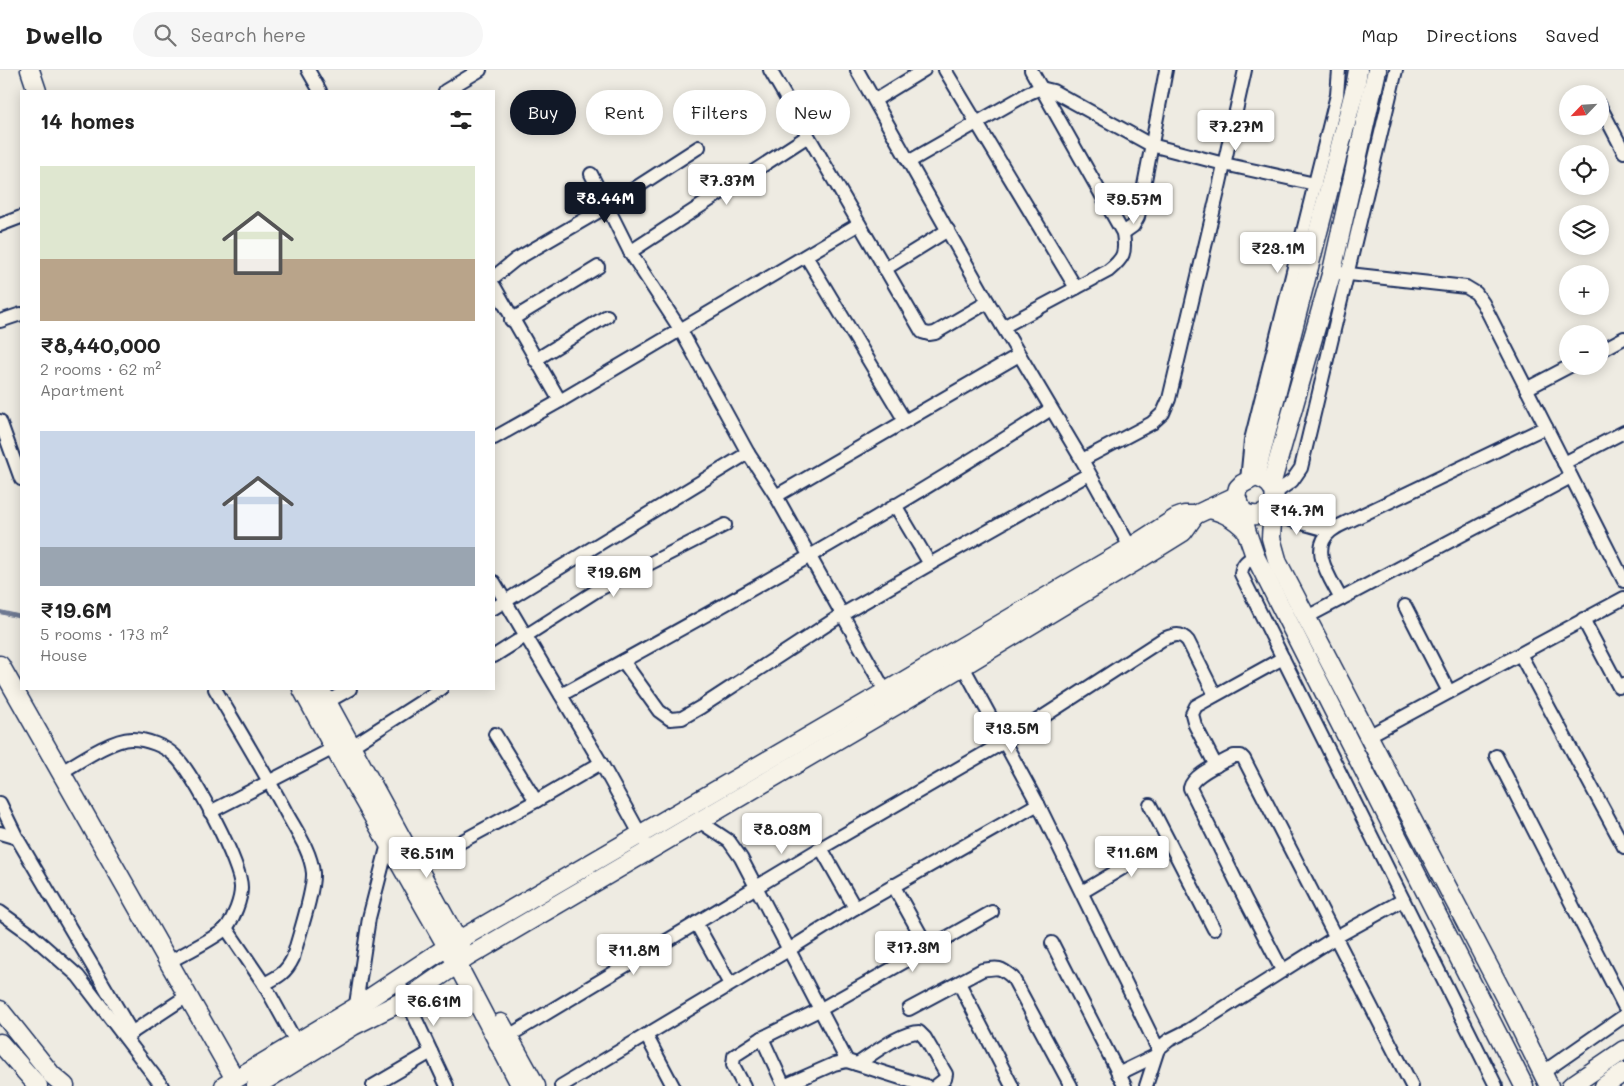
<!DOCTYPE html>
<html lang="en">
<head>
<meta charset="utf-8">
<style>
  body { margin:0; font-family:Mali,sans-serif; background:#f6f6f6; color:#222; height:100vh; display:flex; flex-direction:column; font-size:19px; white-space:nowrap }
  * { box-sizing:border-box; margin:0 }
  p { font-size:16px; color:#767676 }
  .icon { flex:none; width:28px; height:28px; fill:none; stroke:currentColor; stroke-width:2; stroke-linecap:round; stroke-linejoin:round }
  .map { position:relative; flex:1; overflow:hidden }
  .side { position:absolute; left:20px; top:20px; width:475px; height:600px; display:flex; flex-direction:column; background:#fff; border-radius:0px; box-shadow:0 2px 12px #0003 }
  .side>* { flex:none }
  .hud { position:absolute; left:510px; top:20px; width:475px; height:45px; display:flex; gap:10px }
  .needle { width:32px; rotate:245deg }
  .fabs { position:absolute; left:1559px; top:15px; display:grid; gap:10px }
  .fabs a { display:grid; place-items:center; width:50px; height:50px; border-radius:50%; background:#fff; box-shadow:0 2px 12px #0003; font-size:25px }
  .price { position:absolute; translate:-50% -42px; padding:0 11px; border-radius:5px; background:#fff; color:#222; font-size:16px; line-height:32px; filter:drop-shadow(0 1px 2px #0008) }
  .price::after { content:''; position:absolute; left:50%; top:30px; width:15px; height:11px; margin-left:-8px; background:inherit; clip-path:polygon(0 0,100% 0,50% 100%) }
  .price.current { background:#111827; color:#fff }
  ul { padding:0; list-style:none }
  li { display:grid; align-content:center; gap:10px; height:265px; padding:0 20px }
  li span { display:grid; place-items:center; height:155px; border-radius:0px; color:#555 }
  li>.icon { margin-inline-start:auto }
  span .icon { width:90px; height:90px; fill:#fffc; stroke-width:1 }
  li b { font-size:21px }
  h2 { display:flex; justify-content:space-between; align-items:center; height:60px; padding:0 20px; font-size:21px }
  .pill { padding:0 18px; border-radius:22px; background:#fff; box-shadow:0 2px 12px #0003; font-size:18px; line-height:45px }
  .pill.current { background:#111827; color:#fff }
  header { display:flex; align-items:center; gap:30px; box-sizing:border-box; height:70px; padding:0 25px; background:#fff; border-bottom:1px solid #e0e0e0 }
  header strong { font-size:24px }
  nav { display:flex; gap:28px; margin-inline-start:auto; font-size:18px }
  .search { width:350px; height:45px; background:#f6f6f6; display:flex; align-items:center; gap:12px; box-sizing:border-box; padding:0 18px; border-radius:28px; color:#767676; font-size:19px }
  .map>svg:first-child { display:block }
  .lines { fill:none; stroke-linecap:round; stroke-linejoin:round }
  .stream { stroke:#6e7992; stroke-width:4 }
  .street-casing { stroke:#1b2f5e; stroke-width:16 }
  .secondary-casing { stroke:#1b2f5e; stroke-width:21 }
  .street { stroke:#f7f3e8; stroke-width:12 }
  .secondary { stroke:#f7f3e8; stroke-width:18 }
</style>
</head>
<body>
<header>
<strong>Dwello</strong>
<div class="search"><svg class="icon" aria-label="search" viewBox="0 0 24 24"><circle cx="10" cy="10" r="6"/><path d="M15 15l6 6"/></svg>Search here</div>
<nav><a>Map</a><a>Directions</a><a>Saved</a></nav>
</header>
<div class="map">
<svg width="1624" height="1016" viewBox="0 0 1624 1016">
  <rect width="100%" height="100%" fill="#eeebe2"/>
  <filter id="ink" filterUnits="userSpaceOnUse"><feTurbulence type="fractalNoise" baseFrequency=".02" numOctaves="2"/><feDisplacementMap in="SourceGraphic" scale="10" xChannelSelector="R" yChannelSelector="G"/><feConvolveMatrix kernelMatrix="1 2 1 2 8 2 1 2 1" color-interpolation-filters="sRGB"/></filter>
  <g filter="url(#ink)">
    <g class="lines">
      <path class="stream" d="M 0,542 L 21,547"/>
      <g class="street-casing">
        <g id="street">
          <path d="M 308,0 L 320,21"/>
          <path d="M 770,0 L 922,262 L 929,264 L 935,263 L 988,232"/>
          <path d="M 857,0 L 988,232 L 1082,390 L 1134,484"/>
          <path d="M 945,0 L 1076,218"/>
          <path d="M 445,21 L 480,0"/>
          <path d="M 875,30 L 924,0"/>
          <path d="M 1600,36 L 1624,82"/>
          <path d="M 910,91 L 1029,23 L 1041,18 L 1053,21 L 1151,75 L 1224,94 L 1315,114"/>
          <path d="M 591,104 L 630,182 L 680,259 L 748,383 L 776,426 L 889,628"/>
          <path d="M 0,155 L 21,147"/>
          <path d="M 1123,163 L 1133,156 L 1138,147 L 1166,0"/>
          <path d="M 630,182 L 808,66"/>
          <path d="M 806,186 L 905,351"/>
          <path d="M 885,199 L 948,160"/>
          <path d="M 1340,203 L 1466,217 L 1476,223 L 1483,233 L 1546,357"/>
          <path d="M 494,207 L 515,190 L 606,137 L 699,77"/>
          <path d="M 494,216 L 560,331"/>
          <path d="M 511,250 L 598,197"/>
          <path d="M 0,251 L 21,244"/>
          <path d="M 1003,257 L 1108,201 C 1124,188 1126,183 1123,163 L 1031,0"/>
          <path d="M 1600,281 L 1624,268"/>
          <path d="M 535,290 L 607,246"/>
          <path d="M 1526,319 L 1570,296"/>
          <path d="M 0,351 L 21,409"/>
          <path d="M 494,368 L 560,331 L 859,154"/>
          <path d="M 1082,390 L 1152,353 L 1163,343 L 1169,329 L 1220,113 L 1245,0"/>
          <path d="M 1564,393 L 1624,362"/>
          <path d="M 1247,410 L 1251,370 L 1337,25 L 1339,0"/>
          <path d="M 1275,423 L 1292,411 L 1301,398 L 1396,0"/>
          <path d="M 776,426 L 1019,285"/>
          <path d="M 895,435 L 930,494 L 1089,404"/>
          <path d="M 1273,445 L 1330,461"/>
          <path d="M 1255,486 C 1246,491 1242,494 1241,504 L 1496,1016"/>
          <path d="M 494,512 L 601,693 L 644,771"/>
          <path d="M 1341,529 C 1331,509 1308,479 1331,461 C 1335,458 1340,455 1345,453 L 1546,357 L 1624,511"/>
          <path d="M 1405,536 L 1449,622"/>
          <path d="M 494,538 L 748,383"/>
          <path d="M 1307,547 L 1571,407"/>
          <path d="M 1583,549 L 1619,617 L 1624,614"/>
          <path d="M 1520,584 L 1624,777"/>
          <path d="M 494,586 L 596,521 L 725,455"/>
          <path d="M 959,589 L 1038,734 L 1158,979 L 1146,1016"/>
          <path d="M 623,591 L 659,641 L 670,649 L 682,648 L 701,637 L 843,544 L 930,494"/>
          <path d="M 215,619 C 239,660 264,701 287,744 C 297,762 311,782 313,803 C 314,823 298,867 293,888 C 286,903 278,907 264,914"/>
          <path d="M 561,625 C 727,534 893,442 1051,339"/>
          <path d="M 320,636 L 350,619"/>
          <path d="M 495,664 L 536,731"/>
          <path d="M 1368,666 L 1624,528"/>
          <path d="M 1496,686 L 1624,936"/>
          <path d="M 1216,696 L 1195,655 L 1192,644 L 1196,636 L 1283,588"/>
          <path d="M 60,703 C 77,693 112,669 131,669 C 146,669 166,676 176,687 C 193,703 242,796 241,818 C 241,830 234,847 227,857 C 220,866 181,885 169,892"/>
          <path d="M 0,733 L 17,768 L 132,963"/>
          <path d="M 1150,735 L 1214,859"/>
          <path d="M 210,742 L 334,678 L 352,676 L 441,619"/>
          <path d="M 699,751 L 729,771 L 741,788 L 847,991 L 926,1016"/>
          <path d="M 0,763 L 17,768"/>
          <path d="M 409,800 L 536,731 L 601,693"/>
          <path d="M 893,815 L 928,878"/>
          <path d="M 1082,822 L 1168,771"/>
          <path d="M 855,838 L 821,778 L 1004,672 L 1163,569 C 1174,565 1180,562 1188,571 L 1215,625"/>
          <path d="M 0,842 L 29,863 L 78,906 L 162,1016"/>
          <path d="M 696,853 L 730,914"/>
          <path d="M 226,858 L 264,914 L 296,972"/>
          <path d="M 1052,873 L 1125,1016"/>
          <path d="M 1282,900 L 1245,829 L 1190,718 C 1193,704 1222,693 1234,686 L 1241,686 L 1244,689 L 1412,1016"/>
          <path d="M 397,909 L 447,1016"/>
          <path d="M 959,913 L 1012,1016"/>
          <path d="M 909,939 L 982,900 C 998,897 1001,897 1013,908 L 1071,1016"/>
          <path d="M 355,941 L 369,848 L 389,770"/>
          <path d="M 646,965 L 673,1016"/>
          <path d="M 125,967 L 187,926"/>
          <path d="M 762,968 L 784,1016"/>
          <path d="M 502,970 L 821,778"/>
          <path d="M 1158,979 L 1169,970 L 1189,960 L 1336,867 L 1403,830"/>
          <path d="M 857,994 C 873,984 901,962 919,962 L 925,968 L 946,1004 L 945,1009 L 936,1016"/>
          <path d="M 1542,1003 L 1624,946"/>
          <path d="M 1118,1004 L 1155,986"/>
          <path d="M 373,1016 L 431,982"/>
          <path d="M 561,1016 L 790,879 L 855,838 L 1038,734"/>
          <path d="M 744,1016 L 733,995 L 734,986 L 762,968 L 821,939 L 992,842"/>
          <path d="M 784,1016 L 834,994 L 847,991"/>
        </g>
      </g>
      <g class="secondary-casing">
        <g id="secondary">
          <path d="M 30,0 L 37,21"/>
          <path d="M 1255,407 L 1355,18 L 1358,0"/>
          <path d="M 1271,415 L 1332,201 L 1377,0"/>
          <path d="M 1273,436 L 1271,468 L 1278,493 L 1511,939 L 1549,1016"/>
          <path d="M 1208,439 C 1224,442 1234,448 1246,460"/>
          <path d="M 1243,442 C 1273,457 1290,415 1255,407 L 1242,414 L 1238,418 L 1236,426 L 1243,442 L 1246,460 L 1255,486 L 1524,1016"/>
          <path d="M 0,595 L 235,1009"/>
          <path d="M 302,619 L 334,678 L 457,894 L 521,1016"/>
          <path d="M 320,619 L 460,875"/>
          <path d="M 0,940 L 52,1005 L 65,1016"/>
          <path d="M 501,953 L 536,1016"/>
          <path d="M 0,973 L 38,1016"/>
          <path d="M 224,1016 L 356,937 L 447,877 L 885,622 L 1131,477 L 1176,448 L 1184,445 L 1195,445 L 1236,426"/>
          <path d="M 256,1016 L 353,956 L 407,929 L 466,888 L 963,596 L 1138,490 L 1183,462 L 1195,445"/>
          <path d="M 1571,1016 L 1624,980"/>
          <path d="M 1604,1016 L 1624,1002"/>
        </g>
      </g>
      <use href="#street" class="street"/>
      <use href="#secondary" class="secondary"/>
    </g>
  </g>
</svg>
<div class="fabs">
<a><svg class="needle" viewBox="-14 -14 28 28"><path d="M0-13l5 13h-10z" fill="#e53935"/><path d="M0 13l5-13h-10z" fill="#767676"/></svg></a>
<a><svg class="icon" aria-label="locate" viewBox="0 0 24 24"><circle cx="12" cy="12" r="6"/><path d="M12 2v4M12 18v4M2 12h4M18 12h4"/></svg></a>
<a><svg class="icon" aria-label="layers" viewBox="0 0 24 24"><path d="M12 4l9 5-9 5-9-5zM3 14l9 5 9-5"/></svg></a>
<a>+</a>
<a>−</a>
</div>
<b class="price" style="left:1236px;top:82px">₹7.27M</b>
<b class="price" style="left:727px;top:136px">₹7.37M</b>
<b class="price current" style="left:605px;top:154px">₹8.44M</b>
<b class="price" style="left:1134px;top:155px">₹9.57M</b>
<b class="price" style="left:1278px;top:204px">₹23.1M</b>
<b class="price" style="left:1297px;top:466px">₹14.7M</b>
<b class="price" style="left:614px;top:528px">₹19.6M</b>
<b class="price" style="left:1012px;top:684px">₹13.5M</b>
<b class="price" style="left:782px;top:785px">₹8.03M</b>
<b class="price" style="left:1132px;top:808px">₹11.6M</b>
<b class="price" style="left:427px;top:809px">₹6.51M</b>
<b class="price" style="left:913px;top:903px">₹17.3M</b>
<b class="price" style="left:634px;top:906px">₹11.8M</b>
<b class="price" style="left:434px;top:957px">₹6.61M</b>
<div class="hud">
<a class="pill current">Buy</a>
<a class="pill">Rent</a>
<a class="pill">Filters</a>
<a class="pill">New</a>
</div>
<section class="side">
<h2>14 homes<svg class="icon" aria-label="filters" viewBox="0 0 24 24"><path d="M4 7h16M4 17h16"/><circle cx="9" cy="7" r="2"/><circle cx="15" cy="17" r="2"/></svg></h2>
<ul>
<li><span style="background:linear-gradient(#dfe7d0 60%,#b9a48a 0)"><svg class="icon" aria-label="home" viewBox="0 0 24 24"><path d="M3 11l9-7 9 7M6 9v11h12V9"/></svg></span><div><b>₹8,440,000</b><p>2 rooms · 62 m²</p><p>Apartment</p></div></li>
<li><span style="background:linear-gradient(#c9d6e8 75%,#9aa5b1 0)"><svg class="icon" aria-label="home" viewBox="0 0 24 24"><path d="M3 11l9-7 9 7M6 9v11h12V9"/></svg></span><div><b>₹19.6M</b><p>5 rooms · 173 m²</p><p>House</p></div></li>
</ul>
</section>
</div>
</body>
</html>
